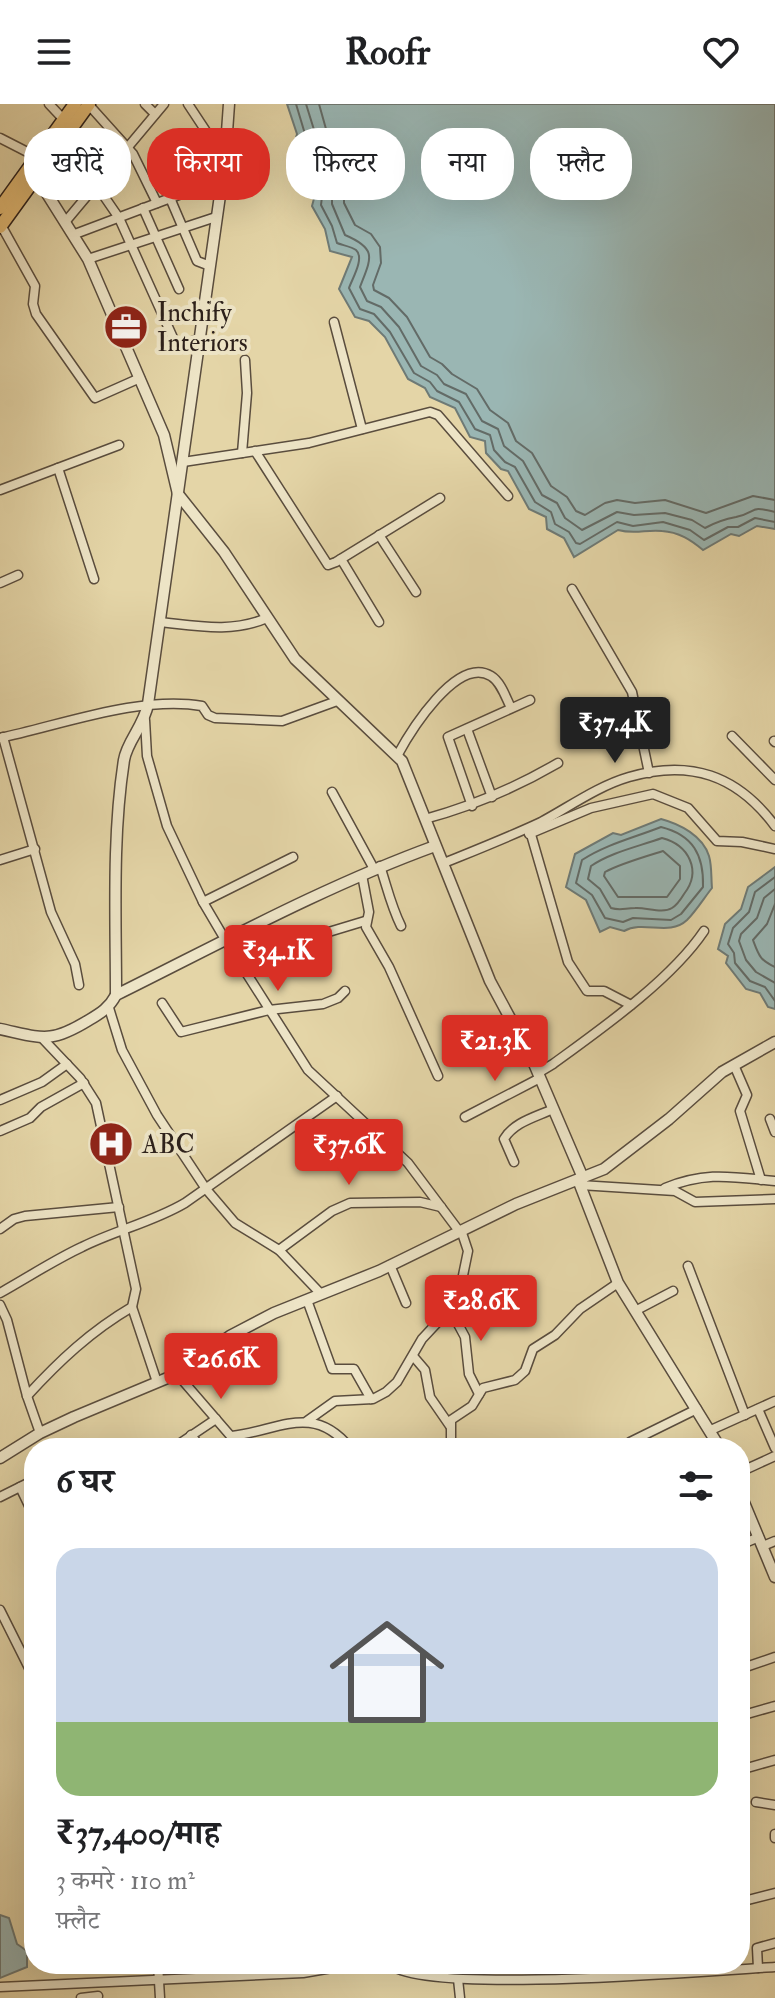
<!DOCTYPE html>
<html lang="hi">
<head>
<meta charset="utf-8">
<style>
  body { margin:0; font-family:"IM FELL Double Pica","Noto Serif Devanagari",serif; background:#f2f2f2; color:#202124; height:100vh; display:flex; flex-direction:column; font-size:30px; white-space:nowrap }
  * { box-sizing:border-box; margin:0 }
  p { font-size:26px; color:#757577 }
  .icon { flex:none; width:44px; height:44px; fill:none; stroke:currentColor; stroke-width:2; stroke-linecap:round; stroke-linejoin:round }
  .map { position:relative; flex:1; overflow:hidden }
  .side { position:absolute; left:24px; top:1334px; width:726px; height:536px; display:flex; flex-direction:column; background:#fff; border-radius:32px; box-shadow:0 8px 32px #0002 }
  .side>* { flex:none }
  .banner { position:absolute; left:24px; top:24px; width:728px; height:72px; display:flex; gap:16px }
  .price { position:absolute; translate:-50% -68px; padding:0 18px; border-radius:8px; background:#d93025; color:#fff; font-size:26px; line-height:52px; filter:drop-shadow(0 2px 4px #0008) }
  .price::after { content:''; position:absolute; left:50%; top:48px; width:24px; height:18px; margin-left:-12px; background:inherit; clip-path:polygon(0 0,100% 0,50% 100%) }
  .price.active { background:#222; color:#fff }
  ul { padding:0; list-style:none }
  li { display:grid; align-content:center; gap:16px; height:424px; padding:0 32px }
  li+li { border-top:2px solid #e0e0e0 }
  li span { display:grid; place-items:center; height:248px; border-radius:24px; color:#555 }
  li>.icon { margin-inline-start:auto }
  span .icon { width:144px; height:144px; fill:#fffc; stroke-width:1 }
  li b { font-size:34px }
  h2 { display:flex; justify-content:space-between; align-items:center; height:96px; padding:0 32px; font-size:34px }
  .chip { padding:0 28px; border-radius:32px; background:#fff; box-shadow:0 8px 32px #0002; font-size:28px; line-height:72px }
  .chip.active { background:#d93025; color:#fff }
  header { display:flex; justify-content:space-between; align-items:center; height:104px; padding:0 32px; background:#fff; font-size:36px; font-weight:800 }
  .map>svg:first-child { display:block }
  .water { fill:#9ab6b3; stroke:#6e7a76; stroke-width:2 }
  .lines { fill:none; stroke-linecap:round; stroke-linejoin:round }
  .shore { stroke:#636b67; stroke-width:2 }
  .minor-casing { stroke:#5a4d3e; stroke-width:11 }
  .tertiary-casing { stroke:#5a4d3e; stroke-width:13 }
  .primary-casing { stroke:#2c201b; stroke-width:15 }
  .minor { stroke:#ede4c6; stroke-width:8 }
  .tertiary { stroke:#ede4c6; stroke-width:10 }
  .primary { stroke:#e2ba74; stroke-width:12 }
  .labels { text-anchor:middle; stroke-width:8; stroke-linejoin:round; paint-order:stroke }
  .poi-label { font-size:26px; fill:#2c201b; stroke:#ede4c6; text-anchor:start }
</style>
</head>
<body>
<header><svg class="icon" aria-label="menu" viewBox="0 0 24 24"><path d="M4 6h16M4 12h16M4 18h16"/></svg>Roofr<svg class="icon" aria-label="heart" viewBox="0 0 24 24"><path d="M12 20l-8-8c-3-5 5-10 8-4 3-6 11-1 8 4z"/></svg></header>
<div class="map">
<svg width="775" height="1894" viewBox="0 0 775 1894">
  <rect width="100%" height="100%" fill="#e4d5a7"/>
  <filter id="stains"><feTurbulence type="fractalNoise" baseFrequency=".0025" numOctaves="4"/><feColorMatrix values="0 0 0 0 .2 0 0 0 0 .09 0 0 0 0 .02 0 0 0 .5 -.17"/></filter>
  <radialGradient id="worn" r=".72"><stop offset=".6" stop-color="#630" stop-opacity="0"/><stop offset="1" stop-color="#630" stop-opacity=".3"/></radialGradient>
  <g class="water">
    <path d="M 287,0 L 775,0 L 775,425 L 757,422 L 739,432 L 731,430 L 703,446 C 691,436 679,428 662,427 C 646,425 636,431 618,426 L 574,453 L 564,434 L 547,425 L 546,413 L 529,405 L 508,367 L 501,365 L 486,349 L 485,337 L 470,333 L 455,304 L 430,293 L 425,284 L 408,275 L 385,233 L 369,217 L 355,213 L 339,185 L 352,153 L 330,147 L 325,125 L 312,102 L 316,87 L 291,52 L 297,30 Z"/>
    <path d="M 661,715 C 680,720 703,732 709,752 C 712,762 711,774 712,784 C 704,794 696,807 687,816 C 669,833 644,816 624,827 L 610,823 L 600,828 L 586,796 L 566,783 L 575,750 L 613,729 L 621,731 Z"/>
    <path d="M 775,763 L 775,905 L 768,903 L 760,889 L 746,885 L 726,859 L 728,852 L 718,845 L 725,820 L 741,805 L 748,783 Z"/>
    <path d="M 0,1811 L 9,1814 L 17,1840 L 27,1847 L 27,1863 L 0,1874 Z"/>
    <path d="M 177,1860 L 256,1860 L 251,1867 L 217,1862 L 188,1865 Z"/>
  </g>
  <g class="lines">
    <g class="shore">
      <path d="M 296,0 L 305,30 L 300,51 L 323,84 L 321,101 L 332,122 L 337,139 C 342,141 352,143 356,146 C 365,154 352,175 349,184 L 360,205 L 374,210 L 390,228 L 414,269 L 430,278 L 437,287 L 459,298 L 475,325 L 490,331 L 494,346 L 505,358 L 515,363 L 535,398 L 551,408 L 555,420 L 569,428 L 576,439 L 580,440 L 617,418 L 633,422 L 663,418 L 690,426 L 704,436 L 728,423 L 738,423 L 755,414 L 775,418"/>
      <path d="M 306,0 L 315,29 L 311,49 L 332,80 L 332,100 L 345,131 C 378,145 371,154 360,183 L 367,197 L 381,203 L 399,223 L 421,262 L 437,271 L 444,280 L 466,290 L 482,317 L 498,325 L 504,342 L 523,357 L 542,391 L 557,399 L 565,414 L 582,426 L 617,408 L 634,411 L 665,409 L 692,416 L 705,424 C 716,418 725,415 736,413 C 758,408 748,401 775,408"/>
      <path d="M 319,0 L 326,25 L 324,47 L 344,76 L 344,99 L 355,121 L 371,130 L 380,143 L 381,159 L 373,181 L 374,186 L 389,194 L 407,213 L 430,253 L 442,260 L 452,270 L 477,285 L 490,306 L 508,319 L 516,337 L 532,349 L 551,382 L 567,393 L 576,407 L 585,411 L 605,399 L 617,396 L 635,399 L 665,396 L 706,409 L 753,392 L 775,396"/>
      <path d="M 661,723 C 693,731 704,751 703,783 L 681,810 L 671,816 L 633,814 L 623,818 L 605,814 L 592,791 L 576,779 L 582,756 C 607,740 633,734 661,723 Z"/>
      <path d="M 662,734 C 689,741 702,767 684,790 C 681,795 677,801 672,804 C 662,810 646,803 635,804 C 625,804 621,807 611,804 L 600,785 L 588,775 L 591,762 C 612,748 637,743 662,734 Z"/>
      <path d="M 663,747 L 680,762 L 680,775 L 667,793 L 618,793 L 604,772 L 605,768 C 619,760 647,752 663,747 Z"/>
      <path d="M 775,773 L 755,788 L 749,808 L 733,824 L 728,840 L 734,849 L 735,859 L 750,877 L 765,883 L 775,897"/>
      <path d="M 775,785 L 764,794 L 757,814 L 741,830 L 739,837 L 746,856 L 756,868 L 775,879"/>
      <path d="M 775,800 L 767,820 L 753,836 C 759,852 760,856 775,863"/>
    </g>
    <g class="minor-casing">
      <g id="minor">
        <path d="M 49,0 L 66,18"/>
        <path d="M 145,0 L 155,10"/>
        <path d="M 188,0 L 225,56"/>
        <path d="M 89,1 L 133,50 L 157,99"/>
        <path d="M 62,31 L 119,114 L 174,236 L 182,240 L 200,235"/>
        <path d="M 0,34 L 41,55"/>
        <path d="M 170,94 L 197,157 L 210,162"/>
        <path d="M 143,104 L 179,185"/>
        <path d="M 66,117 L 164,0"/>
        <path d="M 1,121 L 35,182 L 33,200 L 36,210 L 95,294 L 140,274"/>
        <path d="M 75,130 L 221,75"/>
        <path d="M 88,155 L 216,113"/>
        <path d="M 334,218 L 362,325"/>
        <path d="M 255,347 L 328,461 L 336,458 L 440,394"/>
        <path d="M 242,349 L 247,289 L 245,256"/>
        <path d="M 183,358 L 309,339 L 430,308 L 438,311 L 508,392"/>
        <path d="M 58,364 L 94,475"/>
        <path d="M 0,386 L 119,341"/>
        <path d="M 379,431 L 416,488"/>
        <path d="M 341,455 L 379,518"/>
        <path d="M 0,479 L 18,471"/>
        <path d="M 572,485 L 632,588 L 649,669"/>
        <path d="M 160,518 C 198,522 232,529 267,514"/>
        <path d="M 145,616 L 147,652 L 167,722 L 203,798 L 226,837 L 308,966 L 408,1059 L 459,1127"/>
        <path d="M 467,625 L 492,693"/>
        <path d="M 732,632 L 775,676"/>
        <path d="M 3,633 L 51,808 L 75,860 L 79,881"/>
        <path d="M 0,634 C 61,621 141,591 202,602 L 208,611 L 215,614 L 282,617 L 337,597"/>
        <path d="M 774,637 L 775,638"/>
        <path d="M 397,652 C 410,628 457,551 491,572 C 501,578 506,594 511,604"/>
        <path d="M 332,688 L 374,765"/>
        <path d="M 472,702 L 448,633 L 530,596"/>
        <path d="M 425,715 C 473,702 515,684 558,659"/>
        <path d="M 530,727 L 568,858 L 587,887 L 604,887 L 631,901"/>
        <path d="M 529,730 L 591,704 L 653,690 L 688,704 L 717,737 L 742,738 L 775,745"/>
        <path d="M 0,756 L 35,745"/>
        <path d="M 444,759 C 476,746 509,733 541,718 C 569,703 598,682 629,673 C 690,655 737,671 775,722"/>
        <path d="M 380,762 C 387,783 391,802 401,822"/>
        <path d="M 362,771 L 369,808 L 366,823 L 389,863 L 438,972"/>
        <path d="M 203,798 L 293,753"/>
        <path d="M 280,850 L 322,830 L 365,817"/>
        <path d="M 162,899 L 181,928 L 269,906 L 323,900 L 338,894 L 345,887"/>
        <path d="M 109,904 L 122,946 L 157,1011 L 206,1085 L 235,1119 L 279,1146 L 321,1190"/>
        <path d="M 734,961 L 747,991 L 740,1007 L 761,1076"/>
        <path d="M 538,969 L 553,960 C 601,925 671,876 704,827"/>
        <path d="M 0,996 L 42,978 L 67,960"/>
        <path d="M 465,1013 L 540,974"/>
        <path d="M 770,1015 L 775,1028"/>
        <path d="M 0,1027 L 30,1014 L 41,1003 L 84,979"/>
        <path d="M 514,1058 L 504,1035 C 514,1018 536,1013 553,1005"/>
        <path d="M 580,1081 L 675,1087 L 695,1098 L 775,1095"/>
        <path d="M 665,1084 C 707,1067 732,1073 775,1077"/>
        <path d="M 0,1125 L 14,1115 L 25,1112 L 119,1103"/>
        <path d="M 279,1146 L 332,1107 L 350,1099 L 420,1098 L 441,1103"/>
        <path d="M 390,1161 L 406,1199"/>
        <path d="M 688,1162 L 745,1311"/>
        <path d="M 0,1189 C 27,1174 54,1156 82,1143 C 116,1126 153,1118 185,1099 L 337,992"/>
        <path d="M 307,1196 L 332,1265 L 354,1265 L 371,1295"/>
        <path d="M 0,1201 L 7,1216 L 27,1292 L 40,1329"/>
        <path d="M 132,1203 L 157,1278"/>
        <path d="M 450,1205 L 465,1233 L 469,1270 L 479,1290"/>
        <path d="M 635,1207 L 673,1187"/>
        <path d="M 413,1252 L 425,1266 L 430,1293 L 450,1322"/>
        <path d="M 177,1270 L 241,1344"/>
        <path d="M 27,1292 C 59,1257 91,1227 132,1203 L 136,1185 L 96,999 L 80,974 L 42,934"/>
        <path d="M 758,1305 L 775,1344"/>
        <path d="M 307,1317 L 335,1297 L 373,1295 L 386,1288 L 397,1278 L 422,1235 L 450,1205 L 460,1186 L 468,1147 L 461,1126"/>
        <path d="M 711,1326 L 775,1297"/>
        <path d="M 191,1331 L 201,1344"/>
        <path d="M 232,1332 C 278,1327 313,1298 350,1344"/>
        <path d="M 630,1338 L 697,1305"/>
        <path d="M 173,1344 L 216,1315"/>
        <path d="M 451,1344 L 451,1316 L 472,1302 L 483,1284 L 515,1276 L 525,1267 L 533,1245 L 555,1231 L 580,1205 L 618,1179"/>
        <path d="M 740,1368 L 775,1352"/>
        <path d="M 20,1383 L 34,1412"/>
        <path d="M 0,1393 L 34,1376"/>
        <path d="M 740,1441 L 759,1433"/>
        <path d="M 763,1442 L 775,1437"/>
        <path d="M 34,1479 L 31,1483 L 34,1493"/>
        <path d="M 0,1506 L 34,1574"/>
        <path d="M 740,1565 L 775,1553"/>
        <path d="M 740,1612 L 775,1602"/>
        <path d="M 740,1666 L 775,1656"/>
        <path d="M 756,1698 L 775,1701"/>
        <path d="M 775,1730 L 775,1734"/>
        <path d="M 740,1798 L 775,1789"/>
        <path d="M 158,1860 L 160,1894"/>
        <path d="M 390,1860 C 420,1892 718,1866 775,1863"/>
        <path d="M 758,1864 L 757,1844 L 775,1839"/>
        <path d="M 458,1875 L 460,1894"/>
        <path d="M 0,1883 L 303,1869 L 355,1860"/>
        <path d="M 81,1894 L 98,1892"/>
      </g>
    </g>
    <g class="tertiary-casing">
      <g id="tertiary">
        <path d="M 34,69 L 88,155 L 164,331 L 178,390 L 224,448 L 295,555 L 402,657 L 490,877 L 532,955 L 583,1074 L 580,1081 L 618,1179 L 720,1344"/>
        <path d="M 116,891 C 116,814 112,733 124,656 C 127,637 144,622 148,600 L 225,56 L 229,0"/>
        <path d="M 0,925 C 43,934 50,940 89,916 C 101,909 109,904 116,891 C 221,839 325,782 435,742"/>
        <path d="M 0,1354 L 40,1329 L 74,1313 L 177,1270 L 230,1232 L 274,1209 L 379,1167 L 516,1100 L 604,1065 L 669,1015 L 722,968 L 775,938"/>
        <path d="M 740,1389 L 775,1473"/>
      </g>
    </g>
    <g class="primary-casing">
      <g id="primary">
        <path d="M 0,104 L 75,0"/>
        <path d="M 0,123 L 89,0"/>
      </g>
    </g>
    <use href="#minor" class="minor"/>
    <use href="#tertiary" class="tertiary"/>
    <use href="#primary" class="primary"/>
  </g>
  <defs>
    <g id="office-disc" transform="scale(2.3)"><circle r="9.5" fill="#8f2418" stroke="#ede4c6"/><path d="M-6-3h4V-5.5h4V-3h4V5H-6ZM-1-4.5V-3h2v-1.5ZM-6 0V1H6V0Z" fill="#fff"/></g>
    <g id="hospital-disc" transform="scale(2.3)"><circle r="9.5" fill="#8f2418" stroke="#ede4c6"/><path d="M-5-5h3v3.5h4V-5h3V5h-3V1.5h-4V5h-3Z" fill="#fff"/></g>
  </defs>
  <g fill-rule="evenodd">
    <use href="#office-disc" x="126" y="223"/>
    <use href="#hospital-disc" x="111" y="1040"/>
  </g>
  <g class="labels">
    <g class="poi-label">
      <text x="157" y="217">Inchify<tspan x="157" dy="30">Interiors</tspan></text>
      <text x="142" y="1049">ABC</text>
    </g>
  </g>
  <rect width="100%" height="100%" filter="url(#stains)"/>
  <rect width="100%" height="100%" fill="url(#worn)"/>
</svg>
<b class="price active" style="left:615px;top:661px">₹37.4K</b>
<b class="price" style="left:278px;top:889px">₹34.1K</b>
<b class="price" style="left:495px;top:979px">₹21.3K</b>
<b class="price" style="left:349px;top:1083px">₹37.6K</b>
<b class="price" style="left:481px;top:1239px">₹28.6K</b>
<b class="price" style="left:221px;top:1297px">₹26.6K</b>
<div class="banner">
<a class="chip">खरीदें</a>
<a class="chip active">किराया</a>
<a class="chip">फ़िल्टर</a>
<a class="chip">नया</a>
<a class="chip">फ़्लैट</a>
</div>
<section class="side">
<h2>6 घर<svg class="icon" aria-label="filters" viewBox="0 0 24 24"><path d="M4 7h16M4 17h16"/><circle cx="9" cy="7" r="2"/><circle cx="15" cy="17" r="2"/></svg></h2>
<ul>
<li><span style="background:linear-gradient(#c9d6e8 70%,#8fb573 0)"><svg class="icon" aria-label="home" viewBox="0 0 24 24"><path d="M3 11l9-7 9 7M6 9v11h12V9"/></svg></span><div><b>₹37,400/माह</b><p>3 कमरे · 110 m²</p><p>फ़्लैट</p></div></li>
</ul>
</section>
</div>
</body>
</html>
